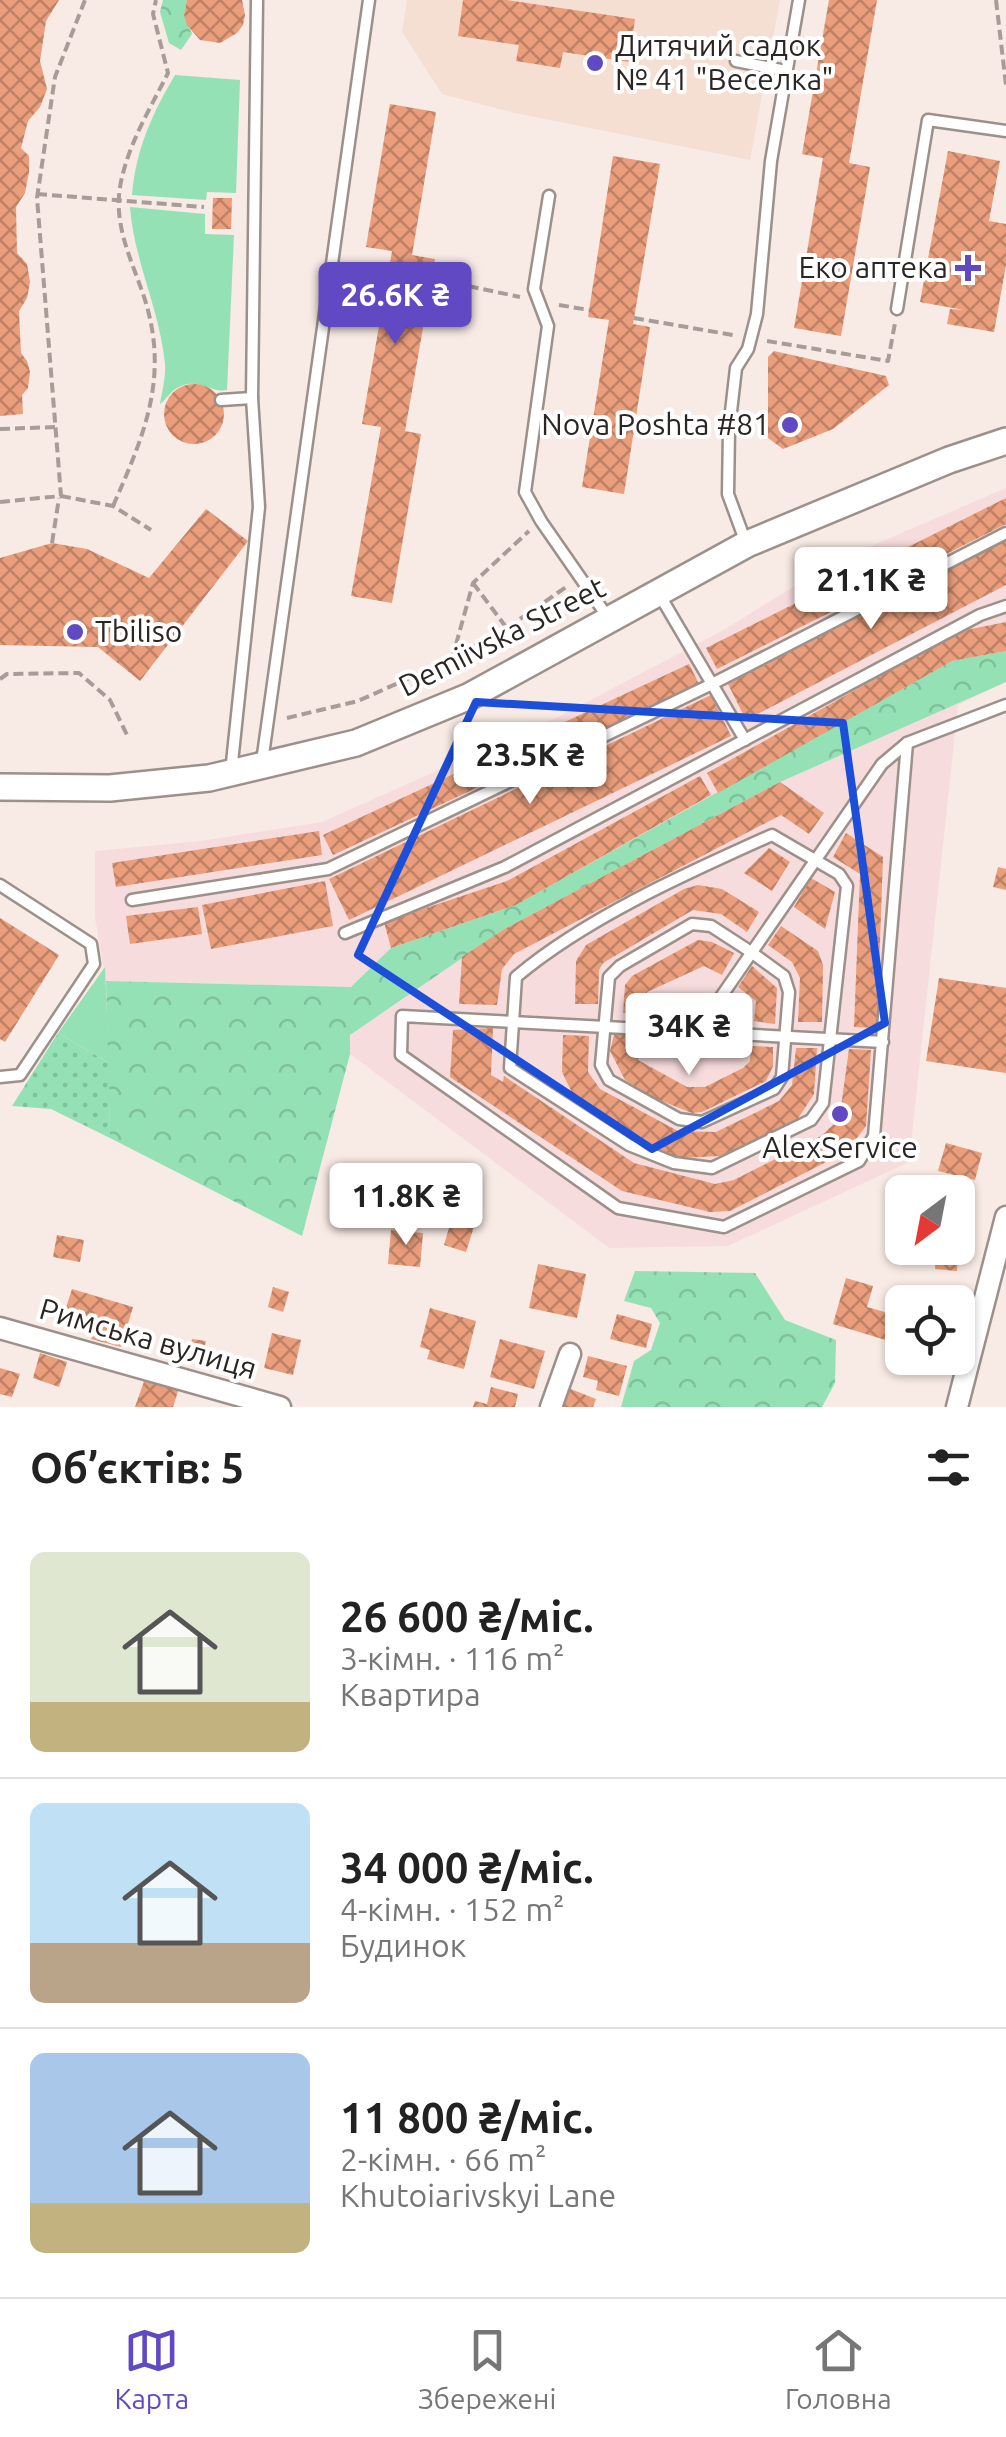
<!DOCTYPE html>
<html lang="uk">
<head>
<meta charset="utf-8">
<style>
  body { margin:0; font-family:Ubuntu,sans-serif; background:#f2f2f2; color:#222; height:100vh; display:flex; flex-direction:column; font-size:38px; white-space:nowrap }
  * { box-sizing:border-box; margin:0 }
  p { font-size:32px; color:#767676 }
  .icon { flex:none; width:55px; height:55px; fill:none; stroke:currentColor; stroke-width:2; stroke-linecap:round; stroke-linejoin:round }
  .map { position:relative; height:1407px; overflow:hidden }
  .side { display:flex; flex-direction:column; background:#fff; flex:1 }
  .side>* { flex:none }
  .needle { width:65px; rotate:212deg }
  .controls { position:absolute; left:885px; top:1175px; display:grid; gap:20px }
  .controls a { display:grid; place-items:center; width:90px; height:90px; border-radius:15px; background:#fff; box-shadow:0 2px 8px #0004; font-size:50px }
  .price { position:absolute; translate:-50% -85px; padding:0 22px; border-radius:10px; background:#fff; color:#222; font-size:32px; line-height:65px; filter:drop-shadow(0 2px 5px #0008) }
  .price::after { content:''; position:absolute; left:50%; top:60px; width:30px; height:22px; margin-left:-15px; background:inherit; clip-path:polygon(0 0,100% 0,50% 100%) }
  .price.selected { background:#6049c2; color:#fff }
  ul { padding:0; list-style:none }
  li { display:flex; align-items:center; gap:30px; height:250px; padding:0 30px }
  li+li { border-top:2px solid #e0e0e0 }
  li span { display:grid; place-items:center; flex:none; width:280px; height:200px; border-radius:15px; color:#555 }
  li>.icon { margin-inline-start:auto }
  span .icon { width:120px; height:120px; fill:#fffc; stroke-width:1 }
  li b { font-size:42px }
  h2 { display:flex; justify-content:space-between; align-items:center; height:120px; padding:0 30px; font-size:42px }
  .tabs { display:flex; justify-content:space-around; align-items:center; height:140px; border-top:2px solid #e0e0e0; background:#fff; font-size:28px; color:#767676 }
  .tabs a { display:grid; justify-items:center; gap:5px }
  .tabs .selected { color:#6049c2 }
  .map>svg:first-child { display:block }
  .industrial { fill:#f7dcdd }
  .education { fill:#f5dfd2 }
  .green { fill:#93e1b5 }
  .forest { fill:url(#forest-crowns) }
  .park { fill:url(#park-dots) }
  .building { fill:url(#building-cross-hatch) }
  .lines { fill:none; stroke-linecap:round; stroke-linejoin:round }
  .service-casing { stroke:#9c908a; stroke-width:15 }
  .minor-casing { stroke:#9c908a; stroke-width:25 }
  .tertiary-casing { stroke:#9c908a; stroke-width:30 }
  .path { stroke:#a79c98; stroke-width:4; stroke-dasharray:10 5; stroke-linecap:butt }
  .service { stroke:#fff; stroke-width:10 }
  .minor { stroke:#fff; stroke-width:20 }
  .tertiary { stroke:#fff; stroke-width:25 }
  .marked { fill:none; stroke:#1d4ed8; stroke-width:8; stroke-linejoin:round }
  .poi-dot { fill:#6049c2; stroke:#fff; stroke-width:4 }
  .labels { text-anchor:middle; stroke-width:8; stroke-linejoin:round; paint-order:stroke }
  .poi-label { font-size:30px; fill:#2b2624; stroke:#fff; text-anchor:start }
  .street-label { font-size:30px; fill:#2b2624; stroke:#fff }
</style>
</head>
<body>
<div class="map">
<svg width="1006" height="1407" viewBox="0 0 1006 1407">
  <defs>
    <pattern id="forest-crowns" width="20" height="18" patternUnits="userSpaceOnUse" patternTransform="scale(2.5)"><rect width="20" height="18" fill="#93e1b5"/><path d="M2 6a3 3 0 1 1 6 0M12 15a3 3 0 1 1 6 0" fill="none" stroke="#7fc19c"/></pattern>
    <pattern id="park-dots" width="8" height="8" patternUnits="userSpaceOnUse" patternTransform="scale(2.5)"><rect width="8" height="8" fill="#93e1b5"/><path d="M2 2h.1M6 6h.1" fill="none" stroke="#7fc19c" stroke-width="1.8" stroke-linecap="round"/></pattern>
    <pattern id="building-cross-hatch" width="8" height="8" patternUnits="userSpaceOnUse" patternTransform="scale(2.5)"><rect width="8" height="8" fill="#ea9e7b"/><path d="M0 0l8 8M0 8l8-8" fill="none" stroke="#be8165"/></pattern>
  </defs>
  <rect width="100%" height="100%" fill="#f8eae4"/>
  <path class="industrial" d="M 1006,488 L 1006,682 L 958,705 L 909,1162 L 728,1246 L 609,1248 L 350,1054 L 351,987 L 106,981 L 95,918 L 95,851 L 201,841 L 322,822 L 560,716 L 722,631 L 832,563 Z"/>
  <path class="education" d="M 407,0 L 780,0 L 750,160 L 515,113 L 442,94 L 402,32 Z"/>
  <g class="green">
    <path d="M 175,75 L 240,80 L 236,193 L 207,192 L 206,200 L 132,195 C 136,149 152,114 175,75 Z"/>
    <path d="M 130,207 L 205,214 L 205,234 L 234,235 L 227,390 C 210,393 197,377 179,387 C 170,391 167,399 160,404 C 162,391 166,377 165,364 C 160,310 134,261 130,207 Z"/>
    <path d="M 105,967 L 109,1063 L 58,1033 Z"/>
  </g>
  <g class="forest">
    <path d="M 163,0 L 187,0 L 184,15 L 192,34 L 181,50 L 169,43 L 160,12 Z"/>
    <path d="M 1006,651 L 1006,682 L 780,782 L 503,930 L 350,1035 L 350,1054 L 302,1236 L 110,1138 L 106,981 L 351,987 L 391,948 L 516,905 L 952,661 Z"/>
    <path d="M 635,1271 L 755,1273 L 785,1320 L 836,1340 L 835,1383 L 822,1407 L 621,1407 L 634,1361 L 651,1350 L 660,1323 L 651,1308 L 624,1301 Z"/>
  </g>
  <path class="park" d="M 58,1033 L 109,1063 L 110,1138 L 51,1109 L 12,1106 Z"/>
  <g class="building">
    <path d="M 0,0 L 59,0 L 46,21 L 40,61 L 47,89 L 40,107 L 28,121 L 21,148 L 29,156 L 29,172 L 25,193 L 16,207 L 17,253 L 27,264 L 30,282 L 27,298 L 19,311 L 21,353 L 27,361 L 30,372 L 28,388 L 22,395 L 23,414 L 0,416 Z"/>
    <path d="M 187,0 L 242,0 L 245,15 L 243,25 L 237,33 L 220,43 L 200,40 L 187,25 L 184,15 Z"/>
    <path d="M 463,0 L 507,0 L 635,19 L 629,62 L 563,52 L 560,68 L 516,61 L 519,45 L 458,36 Z"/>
    <path d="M 829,0 L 877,0 L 849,163 L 870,167 L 841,336 L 794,328 L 823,158 L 802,154 Z"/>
    <path d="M 390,104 L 436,112 L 412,255 L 435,259 L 405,431 L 421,434 L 392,603 L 351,596 L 381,427 L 362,424 L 392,251 L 366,247 Z"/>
    <path d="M 948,151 L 1000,161 L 989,221 L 1006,224 L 1006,265 L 994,332 L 947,324 L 950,309 L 964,310 L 920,302 Z"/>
    <path d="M 613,156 L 660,164 L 633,324 L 650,327 L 624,494 L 582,487 L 609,320 L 588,317 Z"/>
    <path d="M 213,198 L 232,198 L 231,229 L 212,229 Z"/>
    <path d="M 774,351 L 886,376 L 889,385 L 833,429 L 783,449 L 768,438 L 768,357 Z"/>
    <circle cx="194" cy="414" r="30"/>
    <path d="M 1006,498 L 1006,524 L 717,669 L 706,648 Z"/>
    <path d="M 206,509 L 248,541 L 140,681 L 98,647 L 0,645 L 0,558 L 52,543 L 87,549 L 149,578 Z"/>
    <path d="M 1006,540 L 1006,585 L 746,720 L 728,684 Z"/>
    <path d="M 1006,622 L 1006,651 L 952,661 L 718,793 L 707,773 L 961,631 Z"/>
    <path d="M 689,664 L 699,684 L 333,855 L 323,835 Z"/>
    <path d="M 711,695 L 731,736 L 349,920 L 329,879 Z"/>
    <path d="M 700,776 L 711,795 L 516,905 L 391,948 L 384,922 L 507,881 Z"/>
    <path d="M 780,782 L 824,813 L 809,834 L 781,815 L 514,954 L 502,969 L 497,1005 L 459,1004 L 462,957 L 503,930 Z"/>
    <path d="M 319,831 L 322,855 L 116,887 L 112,863 Z"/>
    <path d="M 846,833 L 883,857 L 877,1028 L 854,1027 L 860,874 L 833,857 Z"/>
    <path d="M 769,848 L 790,862 L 772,891 L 744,873 Z"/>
    <path d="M 998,867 L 1006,869 L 1006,890 L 993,887 Z"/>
    <path d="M 811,878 L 835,892 L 825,929 L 794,907 Z"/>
    <path d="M 325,881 L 333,926 L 211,949 L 202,905 Z"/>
    <path d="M 698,885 L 722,889 L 759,912 L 747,932 L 721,914 L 693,910 L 603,963 L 599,970 L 598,1004 L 575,1004 L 576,961 L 586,945 L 684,889 Z"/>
    <path d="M 198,907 L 202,934 L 130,944 L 126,916 Z"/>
    <path d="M 0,918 L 59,955 L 5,1042 L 0,1039 Z"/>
    <path d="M 781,926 L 818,951 L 823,965 L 822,1022 L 798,1022 L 800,978 L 792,962 L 768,945 Z"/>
    <path d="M 698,940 L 712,942 L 734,953 L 722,975 L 704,966 L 647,992 L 646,1013 L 623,1013 L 625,985 L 632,976 Z"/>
    <path d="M 752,966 L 777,988 L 775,1024 L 754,1021 L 756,1001 L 738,987 Z"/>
    <path d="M 939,978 L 1006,988 L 1006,1073 L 926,1061 Z"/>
    <path d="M 493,1028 L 491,1075 L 503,1082 L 504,1076 L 634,1163 L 715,1184 L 734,1180 L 821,1136 L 835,1123 L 840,1114 L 849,1049 L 871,1050 L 866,1126 L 850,1147 L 838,1156 L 730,1211 L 710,1212 L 622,1191 L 450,1077 L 453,1030 Z"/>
    <path d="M 635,1034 L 638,1060 L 687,1087 L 705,1087 L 743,1068 L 750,1061 L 751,1046 L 773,1047 L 773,1066 L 766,1081 L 702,1112 L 692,1113 L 654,1098 L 625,1080 L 610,1051 L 614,1035 Z"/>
    <path d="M 563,1035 L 589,1036 L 588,1072 L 600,1089 L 678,1131 L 716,1132 L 779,1101 L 792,1085 L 796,1048 L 817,1048 L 814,1094 L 797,1120 L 720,1156 L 679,1158 L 626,1136 L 577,1103 L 562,1072 Z"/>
    <path d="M 946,1143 L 982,1153 L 975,1180 L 938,1171 Z"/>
    <path d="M 432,1199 L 478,1214 L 466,1252 L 444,1245 L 449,1228 L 426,1220 Z"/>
    <path d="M 391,1230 L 423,1233 L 420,1267 L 388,1264 Z"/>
    <path d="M 958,1233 L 970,1234 L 969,1250 L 958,1249 L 957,1271 L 935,1269 L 936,1257 L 920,1256 L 921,1248 L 958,1248 Z"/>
    <path d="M 57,1235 L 84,1240 L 80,1262 L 53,1257 Z"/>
    <path d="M 538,1264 L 586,1274 L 577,1318 L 529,1308 Z"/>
    <path d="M 846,1278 L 873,1286 L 867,1307 L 902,1317 L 902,1345 L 833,1324 Z"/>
    <path d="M 940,1286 L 952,1287 L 951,1300 L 939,1299 Z"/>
    <path d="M 273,1287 L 289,1292 L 283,1312 L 268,1307 Z"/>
    <path d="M 72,1289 L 133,1307 L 121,1347 L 91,1339 L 95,1326 L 63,1317 Z"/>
    <path d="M 430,1308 L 476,1321 L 464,1369 L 427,1359 L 430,1350 L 420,1347 Z"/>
    <path d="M 617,1314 L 652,1324 L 646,1348 L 610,1339 Z"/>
    <path d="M 272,1333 L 301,1340 L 293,1375 L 264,1368 Z"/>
    <path d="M 192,1339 L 206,1341 L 202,1359 L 188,1357 Z"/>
    <path d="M 500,1339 L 545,1351 L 534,1389 L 490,1377 Z"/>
    <path d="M 40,1353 L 67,1362 L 59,1387 L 33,1378 Z"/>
    <path d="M 588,1356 L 627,1366 L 619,1396 L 596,1390 L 598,1381 L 583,1377 Z"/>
    <path d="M 0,1368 L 20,1374 L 12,1397 L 0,1394 Z"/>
    <path d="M 147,1373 L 180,1385 L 173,1407 L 135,1407 Z"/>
    <path d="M 491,1387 L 518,1394 L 515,1407 L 473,1407 L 475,1401 L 487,1404 Z"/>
    <path d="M 568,1388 L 596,1399 L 593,1407 L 560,1407 Z"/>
  </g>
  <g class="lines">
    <g class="service-casing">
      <g id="service">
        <path d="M 736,61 L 786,71"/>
        <path d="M 549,196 L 534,289 L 548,326 L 525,492 L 541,521 L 609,619"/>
        <path d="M 897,309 L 928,120 L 1006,131"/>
        <path d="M 221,400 L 252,398"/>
        <path d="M 746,543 L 728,494 L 729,429 L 736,368 L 748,349 L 757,314 L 771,161 L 799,0"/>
        <path d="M 659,594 L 745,740"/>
        <path d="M 262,762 L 369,0"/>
        <path d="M 231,772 L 259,507 L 252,398 L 257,0"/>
        <path d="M 772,835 L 839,874 L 847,886 L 823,1103 L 811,1120 L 712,1168 L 674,1163 L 629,1145 L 510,1068 L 516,977 C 586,918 687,873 772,835 Z"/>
        <path d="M 0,885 L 91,944 L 94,964 L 20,1075 L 0,1077"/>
        <path d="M 132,900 L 328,869 L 712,684 L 1006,533"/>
        <path d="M 692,924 L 711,926 L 751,952 L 784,976 L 789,992 L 782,1077 L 774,1089 L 702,1122 L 679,1119 L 609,1080 L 601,1065 L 609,977 L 620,966 Z"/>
        <path d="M 345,933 L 505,867 L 980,615 L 1006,606"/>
        <path d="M 696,1033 L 882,764 L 907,743 L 1006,705"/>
        <path d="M 883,1042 L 402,1016 L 401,1055 L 618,1208 L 724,1227 L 859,1161 L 874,1136 L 907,743"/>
      </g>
    </g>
    <g class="minor-casing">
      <g id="minor">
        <path d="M 0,1328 L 280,1407"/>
        <path d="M 551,1407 L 570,1354"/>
        <path d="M 957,1407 L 1006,1217"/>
      </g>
    </g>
    <g class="tertiary-casing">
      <path id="tertiary" d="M 0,787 L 110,788 L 209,778 L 356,743 L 470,696 L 747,544 L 949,460 L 1006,441"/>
    </g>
    <g class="path">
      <path d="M 996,0 L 1006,85"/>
      <path d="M 37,194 L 204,207"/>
      <path d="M 454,283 L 520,297"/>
      <path d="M 559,305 L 589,310"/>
      <path d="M 634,318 L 733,335"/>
      <path d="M 767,341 L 888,361 L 895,323"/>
      <path d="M 0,429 L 56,427"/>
      <path d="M 61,496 L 113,506 L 151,530"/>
      <path d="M 0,502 L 61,496 L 37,198 L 55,77 L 85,0"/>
      <path d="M 113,506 C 146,431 171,373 142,291 C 130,257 114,224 120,187 C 127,146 150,109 168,73 L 153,14 L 156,0"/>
      <path d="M 52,543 L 59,498"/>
      <path d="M 473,583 L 506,627"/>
      <path d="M 452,659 L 473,583 L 529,531"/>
      <path d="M 0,679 L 7,674 L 79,673 L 110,700 L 127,735"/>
      <path d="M 287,718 L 358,701 L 452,659 L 507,628 L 566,587"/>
    </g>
    <use href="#service" class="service"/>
    <use href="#minor" class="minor"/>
    <use href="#tertiary" class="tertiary"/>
  </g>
  <path class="marked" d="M 476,702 L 843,723 L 885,1023 L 652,1149 L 358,955 Z"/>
  <g class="poi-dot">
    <circle cx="595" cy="63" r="10"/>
    <path d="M963 253h10v10h10v10h-10v10h-10v-10h-10v-10h10z"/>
    <circle cx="790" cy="425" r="10"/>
    <circle cx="75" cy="632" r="10"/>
    <circle cx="840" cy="1114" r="10"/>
  </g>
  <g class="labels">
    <g class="poi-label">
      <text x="615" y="56">Дитячий садок<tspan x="615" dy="34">№ 41 "Веселка"</tspan></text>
      <text x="948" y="278" text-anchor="end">Еко аптека</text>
      <text x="770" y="435" text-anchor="end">Nova Poshta #81</text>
      <text x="95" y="642">Tbiliso</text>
      <text x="840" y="1158" text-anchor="middle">AlexService</text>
    </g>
    <g class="street-label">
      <text transform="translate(502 637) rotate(-27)" y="10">Demiivska Street</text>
      <text transform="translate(148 1339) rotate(16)" y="10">Римська вулиця</text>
    </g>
  </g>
</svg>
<div class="controls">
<a><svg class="needle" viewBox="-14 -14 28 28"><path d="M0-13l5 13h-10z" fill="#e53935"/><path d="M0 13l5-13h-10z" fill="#767676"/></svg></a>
<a><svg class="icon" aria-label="locate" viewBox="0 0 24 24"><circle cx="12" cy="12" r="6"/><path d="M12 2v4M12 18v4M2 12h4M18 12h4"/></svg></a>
</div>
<b class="price selected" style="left:395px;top:347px">26.6K ₴</b>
<b class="price" style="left:871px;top:632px">21.1K ₴</b>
<b class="price" style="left:530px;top:807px">23.5K ₴</b>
<b class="price" style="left:689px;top:1078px">34K ₴</b>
<b class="price" style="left:406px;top:1248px">11.8K ₴</b>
</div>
<section class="side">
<h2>Об’єктів: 5<svg class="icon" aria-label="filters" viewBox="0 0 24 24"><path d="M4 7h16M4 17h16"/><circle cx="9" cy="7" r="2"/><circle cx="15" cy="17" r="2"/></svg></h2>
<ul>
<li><span style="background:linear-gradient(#dfe7d0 75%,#c2b280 0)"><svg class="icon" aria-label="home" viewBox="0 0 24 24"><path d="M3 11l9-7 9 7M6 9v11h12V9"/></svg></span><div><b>26 600 ₴/міс.</b><p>3-кімн. · 116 m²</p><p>Квартира</p></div></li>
<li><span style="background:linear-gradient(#bfe0f5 70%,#b9a48a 0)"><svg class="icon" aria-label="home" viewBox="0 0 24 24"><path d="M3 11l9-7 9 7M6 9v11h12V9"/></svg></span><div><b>34 000 ₴/міс.</b><p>4-кімн. · 152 m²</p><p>Будинок</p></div></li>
<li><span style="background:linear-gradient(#a9c7e8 75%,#c2b280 0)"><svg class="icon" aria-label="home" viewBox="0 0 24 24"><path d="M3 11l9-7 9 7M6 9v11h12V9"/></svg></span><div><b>11 800 ₴/міс.</b><p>2-кімн. · 66 m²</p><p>Khutoiarivskyi Lane</p></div></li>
</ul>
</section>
<nav class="tabs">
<a class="selected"><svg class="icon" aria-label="map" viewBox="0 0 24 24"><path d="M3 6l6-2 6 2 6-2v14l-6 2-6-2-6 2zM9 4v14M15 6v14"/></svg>Карта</a>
<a><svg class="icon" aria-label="saved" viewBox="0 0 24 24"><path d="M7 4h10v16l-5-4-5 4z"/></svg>Збережені</a>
<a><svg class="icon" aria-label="home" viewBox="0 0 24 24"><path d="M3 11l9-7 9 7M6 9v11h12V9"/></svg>Головна</a>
</nav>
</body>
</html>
